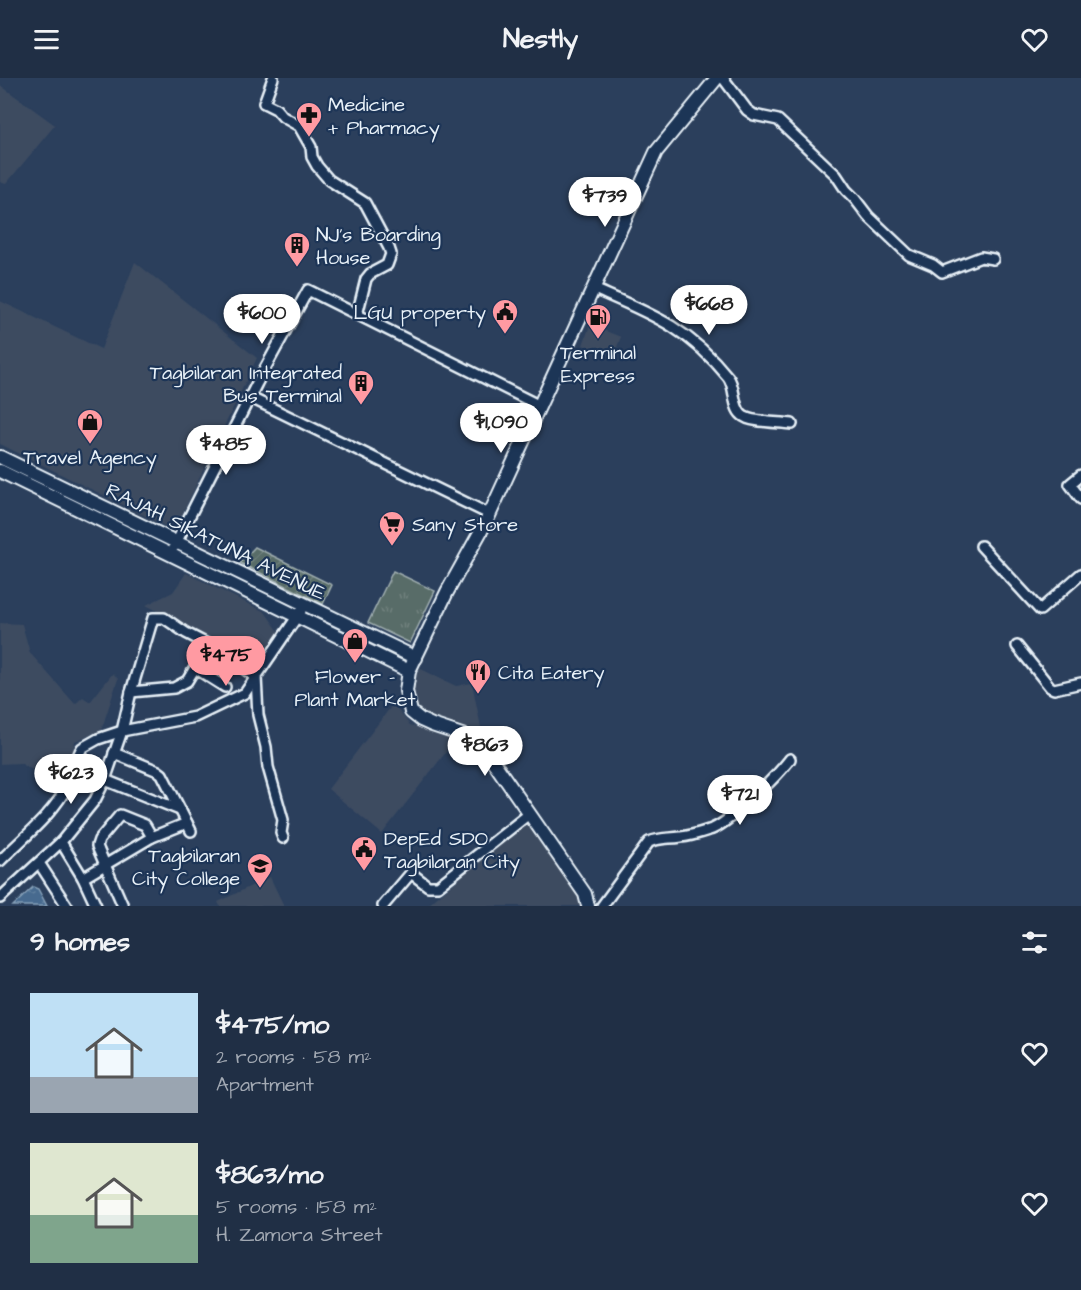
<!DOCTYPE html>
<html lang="en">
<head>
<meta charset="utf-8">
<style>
  body { margin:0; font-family:"Architects Daughter",sans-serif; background:#28374c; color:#f1f3f6; height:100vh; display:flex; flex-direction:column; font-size:22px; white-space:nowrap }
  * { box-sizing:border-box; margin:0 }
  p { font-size:20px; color:#a2a9b3 }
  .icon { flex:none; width:33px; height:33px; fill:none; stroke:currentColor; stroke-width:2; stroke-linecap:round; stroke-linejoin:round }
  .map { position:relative; height:828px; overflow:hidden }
  .drawer { display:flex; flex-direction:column; background:#202f45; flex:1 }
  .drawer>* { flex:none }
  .price { position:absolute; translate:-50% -51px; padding:0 14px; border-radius:21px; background:#fff; color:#222; font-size:20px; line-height:39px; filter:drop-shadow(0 2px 3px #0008) }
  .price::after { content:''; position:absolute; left:50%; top:36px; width:18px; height:14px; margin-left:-9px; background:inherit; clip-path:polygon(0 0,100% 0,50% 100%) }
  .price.current { background:#ff9aa2; color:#111 }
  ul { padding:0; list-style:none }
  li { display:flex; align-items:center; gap:18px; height:150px; padding:0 30px }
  li span { display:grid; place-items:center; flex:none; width:168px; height:120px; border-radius:0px; color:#555 }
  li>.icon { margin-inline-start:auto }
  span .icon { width:72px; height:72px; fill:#fffc; stroke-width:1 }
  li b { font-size:26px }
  h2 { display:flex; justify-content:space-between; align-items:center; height:72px; padding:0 30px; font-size:26px }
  header { display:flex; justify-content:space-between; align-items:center; height:78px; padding:0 30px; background:#202f45; font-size:27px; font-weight:800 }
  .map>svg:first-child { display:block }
  .built { fill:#3c4b61 }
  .park { fill:url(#park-tufts); stroke:#a0aeb0; stroke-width:1.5 }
  .garden { fill:url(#garden-furrows); stroke:#a0aeb0; stroke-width:1.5 }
  .water { fill:url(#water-ripples); stroke:#87a1b9; stroke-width:1.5 }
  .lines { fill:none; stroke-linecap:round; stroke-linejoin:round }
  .street-casing { stroke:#e8f1f8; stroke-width:14 }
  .secondary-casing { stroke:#e8f1f8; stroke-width:16 }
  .street { stroke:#1d3557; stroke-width:9 }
  .secondary { stroke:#1d3557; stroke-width:12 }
  .labels { text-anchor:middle; stroke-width:4.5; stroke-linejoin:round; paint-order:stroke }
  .poi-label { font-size:20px; fill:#e8f1f8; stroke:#1d3557; text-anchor:start }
  .street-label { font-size:20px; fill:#e8f1f8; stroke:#1d3557 }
</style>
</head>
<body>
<header><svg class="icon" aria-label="menu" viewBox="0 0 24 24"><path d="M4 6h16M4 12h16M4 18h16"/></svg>Nestly<svg class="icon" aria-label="heart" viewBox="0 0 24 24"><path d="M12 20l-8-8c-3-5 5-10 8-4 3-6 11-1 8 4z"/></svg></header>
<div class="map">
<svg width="1081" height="828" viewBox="0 0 1081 828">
  <defs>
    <pattern id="park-tufts" width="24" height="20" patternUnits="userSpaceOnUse" patternTransform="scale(1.5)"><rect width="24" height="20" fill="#586c67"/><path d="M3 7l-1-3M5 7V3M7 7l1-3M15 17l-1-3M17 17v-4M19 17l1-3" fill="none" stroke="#70817e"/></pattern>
    <pattern id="garden-furrows" width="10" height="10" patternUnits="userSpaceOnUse" patternTransform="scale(1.5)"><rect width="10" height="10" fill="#586c67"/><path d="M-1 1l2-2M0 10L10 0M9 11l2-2" fill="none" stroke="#70817e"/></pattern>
    <pattern id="water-ripples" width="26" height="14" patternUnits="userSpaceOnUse" patternTransform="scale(1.5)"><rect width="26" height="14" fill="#476b8f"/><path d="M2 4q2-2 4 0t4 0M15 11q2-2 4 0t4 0" fill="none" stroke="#6281a0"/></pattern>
  </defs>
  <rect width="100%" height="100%" fill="#2b3f5c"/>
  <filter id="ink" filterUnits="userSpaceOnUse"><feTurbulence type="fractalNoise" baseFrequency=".0167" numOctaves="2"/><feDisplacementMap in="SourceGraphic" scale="12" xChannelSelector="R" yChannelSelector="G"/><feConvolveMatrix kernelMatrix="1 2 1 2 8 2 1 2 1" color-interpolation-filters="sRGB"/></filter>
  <g filter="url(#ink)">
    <g class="built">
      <path d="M 0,7 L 55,47 L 6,106 L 0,104 Z"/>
      <path d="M 135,184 L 257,280 L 177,447 L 167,449 L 0,366 L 0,223 L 101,271 Z"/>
      <path d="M 590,247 L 621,259 L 613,279 L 583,267 Z"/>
      <path d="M 186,495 L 265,534 L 280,555 L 258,586 L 146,527 L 173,514 Z"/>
      <path d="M 0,545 L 22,546 L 30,575 L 75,626 L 83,619 L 90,624 L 113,595 L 118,601 L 101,653 L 75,663 L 71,694 L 63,709 L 20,685 L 0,686 Z"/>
      <path d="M 419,590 L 456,608 L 472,605 L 482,654 L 461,651 L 431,642 L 417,630 L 411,618 L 412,607 Z"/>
      <path d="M 393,626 L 410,647 L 457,660 L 382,756 L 328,711 Z"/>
      <path d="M 526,743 L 579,817 L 581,828 L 427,828 Z"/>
      <path d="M 270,799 L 284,828 L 220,828 L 218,824 Z"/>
    </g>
    <path class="park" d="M 393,493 L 435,513 L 410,565 L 368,545 Z"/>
    <path class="garden" d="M 255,469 L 332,507 L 323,526 L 240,485 Z"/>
    <path class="water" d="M 33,809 L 38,811 L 47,828 L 13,828 Z"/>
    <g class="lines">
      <g class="street-casing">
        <g id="street">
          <path d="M 273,0 L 264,25 L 276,31 L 283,39 L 299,48 L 311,69 L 312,79 L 317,88 L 329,102 L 365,125 L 389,170 L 391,176 L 387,187 L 370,196 L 366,201 L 357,237"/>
          <path d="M 723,0 L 747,32 L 754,37 L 778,42 L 836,97 L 846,112 L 855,121 L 868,138 L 909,177 L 933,187 L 942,194 L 981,179 L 993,181"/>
          <path d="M 594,211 C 649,235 688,249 728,299 C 736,309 732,328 742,337 C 750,345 780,344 792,346"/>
          <path d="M 251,320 L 489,436"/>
          <path d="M 1081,397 L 1070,406 L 1081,421"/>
          <path d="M 981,468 L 1040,532 L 1081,496"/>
          <path d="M 174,469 L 257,305 L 308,212 L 540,328"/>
          <path d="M 1017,568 L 1050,609 L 1054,611 L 1081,605"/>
          <path d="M 195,590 L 225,609"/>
          <path d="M 131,614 L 174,610 L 187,603 L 209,567"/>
          <path d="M 114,675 L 158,693 L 162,696 L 191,753"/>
          <path d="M 105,702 L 180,732"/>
          <path d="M 0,783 C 23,760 54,736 69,705 C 74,694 75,681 82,670 L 98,661 L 122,653 L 195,639 L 245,615 L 301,533"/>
          <path d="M 39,785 L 67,828"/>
          <path d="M 83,800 L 152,759 L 187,745"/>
          <path d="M 0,820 L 61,764"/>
          <path d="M 96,828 L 83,800 L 61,764 L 95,722 L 105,702 L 122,653 L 131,614 L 153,540 L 164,540 L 186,555 L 209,567 L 256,599 L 258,637 L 266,669 L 268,689 L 283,742 L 281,755 L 283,760"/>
          <path d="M 123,828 L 99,773 L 97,768 L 99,762 L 120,737 L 145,747 L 152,759"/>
          <path d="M 383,828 L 411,795 L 428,808 L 438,808 L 529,736"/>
          <path d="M 602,828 L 649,764 C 662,759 669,761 681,759 C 690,758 700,755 709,752 C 727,748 778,697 790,681"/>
        </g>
      </g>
      <g class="secondary-casing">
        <g id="secondary">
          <path d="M 0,379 L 416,580"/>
          <path d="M 0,393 L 409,593"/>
          <path d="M 588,828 L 585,816 L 488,676 L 471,660 L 432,647 L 421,642 L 411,634 L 406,613 L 409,593 L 447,514 L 487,442 L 656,74 L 717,0"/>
        </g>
      </g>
      <use href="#street" class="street"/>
      <use href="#secondary" class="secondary"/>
    </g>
  </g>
  <defs>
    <g id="pharmacy-pin" transform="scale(1.35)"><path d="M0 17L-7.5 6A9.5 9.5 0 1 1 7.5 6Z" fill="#ff9aa2" stroke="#1d3557"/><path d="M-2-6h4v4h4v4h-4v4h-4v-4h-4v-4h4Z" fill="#111"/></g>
    <g id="building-pin" transform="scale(1.35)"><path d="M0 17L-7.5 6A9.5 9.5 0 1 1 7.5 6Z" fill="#ff9aa2" stroke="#1d3557"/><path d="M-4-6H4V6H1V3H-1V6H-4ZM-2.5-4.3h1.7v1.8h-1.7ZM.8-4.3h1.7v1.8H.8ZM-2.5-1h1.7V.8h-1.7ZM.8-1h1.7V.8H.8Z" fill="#111"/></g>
    <g id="civic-pin" transform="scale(1.35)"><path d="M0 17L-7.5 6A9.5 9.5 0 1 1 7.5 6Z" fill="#ff9aa2" stroke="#1d3557"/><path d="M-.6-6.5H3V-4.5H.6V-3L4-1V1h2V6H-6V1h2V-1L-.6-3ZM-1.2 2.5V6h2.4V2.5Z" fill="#111"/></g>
    <g id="fuel-pin" transform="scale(1.35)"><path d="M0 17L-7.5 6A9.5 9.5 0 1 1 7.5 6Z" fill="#ff9aa2" stroke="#1d3557"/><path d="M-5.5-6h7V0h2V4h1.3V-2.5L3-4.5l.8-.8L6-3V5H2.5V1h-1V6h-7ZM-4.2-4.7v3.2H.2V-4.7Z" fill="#111"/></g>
    <g id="shop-pin" transform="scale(1.35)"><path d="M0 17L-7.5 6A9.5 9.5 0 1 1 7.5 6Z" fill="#ff9aa2" stroke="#1d3557"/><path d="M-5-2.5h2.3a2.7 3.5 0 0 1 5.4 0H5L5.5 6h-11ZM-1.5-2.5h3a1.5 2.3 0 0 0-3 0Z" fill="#111"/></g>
    <g id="supermarket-pin" transform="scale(1.35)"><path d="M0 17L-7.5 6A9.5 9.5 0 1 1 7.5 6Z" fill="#ff9aa2" stroke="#1d3557"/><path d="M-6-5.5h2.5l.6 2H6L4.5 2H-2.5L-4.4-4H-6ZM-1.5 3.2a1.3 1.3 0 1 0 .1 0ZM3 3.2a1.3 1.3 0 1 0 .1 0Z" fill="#111"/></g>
    <g id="restaurant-pin" transform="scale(1.35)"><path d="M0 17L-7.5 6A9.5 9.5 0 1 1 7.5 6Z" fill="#ff9aa2" stroke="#1d3557"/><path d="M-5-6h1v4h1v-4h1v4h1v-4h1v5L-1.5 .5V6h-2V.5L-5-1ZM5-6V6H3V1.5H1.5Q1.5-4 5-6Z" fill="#111"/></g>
    <g id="school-pin" transform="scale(1.35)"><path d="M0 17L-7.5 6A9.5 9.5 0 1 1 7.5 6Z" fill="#ff9aa2" stroke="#1d3557"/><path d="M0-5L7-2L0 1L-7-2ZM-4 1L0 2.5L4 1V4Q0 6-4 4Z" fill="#111"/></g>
  </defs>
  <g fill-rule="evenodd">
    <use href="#pharmacy-pin" x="309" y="37"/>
    <use href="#building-pin" x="297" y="167"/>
    <use href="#civic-pin" x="505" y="234"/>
    <use href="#fuel-pin" x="598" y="239"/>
    <use href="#building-pin" x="361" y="305"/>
    <use href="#shop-pin" x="90" y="344"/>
    <use href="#supermarket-pin" x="392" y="446"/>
    <use href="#shop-pin" x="355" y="563"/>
    <use href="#restaurant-pin" x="478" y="594"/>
    <use href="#civic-pin" x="364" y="771"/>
    <use href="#school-pin" x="260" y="788"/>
  </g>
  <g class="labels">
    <g class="poi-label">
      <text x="328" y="33">Medicine<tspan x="328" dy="23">+ Pharmacy</tspan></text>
      <text x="316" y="163">NJ's Boarding<tspan x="316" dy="23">House</tspan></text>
      <text x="486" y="241" text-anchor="end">LGU property</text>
      <text x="598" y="281" text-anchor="middle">Terminal<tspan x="598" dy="23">Express</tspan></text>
      <text x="342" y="301" text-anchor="end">Tagbilaran Integrated<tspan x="342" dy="23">Bus Terminal</tspan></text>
      <text x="90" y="386" text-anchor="middle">Travel Agency</text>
      <text x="412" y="453">Sany Store</text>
      <text x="498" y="601">Cita Eatery</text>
      <text x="355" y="605" text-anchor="middle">Flower -<tspan x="355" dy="23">Plant Market</tspan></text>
      <text x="384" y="767">DepEd SDO<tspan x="384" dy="23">Tagbilaran City</tspan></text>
      <text x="240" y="784" text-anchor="end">Tagbilaran<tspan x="240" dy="23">City College</tspan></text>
    </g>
    <g class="street-label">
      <text transform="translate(216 463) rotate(26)" y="7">RAJAH SIKATUNA AVENUE</text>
    </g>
  </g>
</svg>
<b class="price" style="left:605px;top:150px">$739</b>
<b class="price" style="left:709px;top:258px">$668</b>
<b class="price" style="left:262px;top:267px">$600</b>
<b class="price" style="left:501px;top:376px">$1,090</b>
<b class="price" style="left:226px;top:398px">$485</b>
<b class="price current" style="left:226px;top:609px">$475</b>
<b class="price" style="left:485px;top:699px">$863</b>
<b class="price" style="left:71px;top:727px">$623</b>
<b class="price" style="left:740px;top:748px">$721</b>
</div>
<section class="drawer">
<h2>9 homes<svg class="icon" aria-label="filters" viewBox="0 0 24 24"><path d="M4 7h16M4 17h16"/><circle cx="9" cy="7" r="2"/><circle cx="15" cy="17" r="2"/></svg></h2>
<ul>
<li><span style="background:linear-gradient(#bfe0f5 70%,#9aa5b1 0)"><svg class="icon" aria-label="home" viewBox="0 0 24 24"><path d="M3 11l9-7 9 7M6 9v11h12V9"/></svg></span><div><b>$475/mo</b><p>2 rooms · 58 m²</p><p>Apartment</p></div><svg class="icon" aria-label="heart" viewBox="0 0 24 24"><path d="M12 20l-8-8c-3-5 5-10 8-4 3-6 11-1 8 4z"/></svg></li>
<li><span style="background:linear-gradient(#dfe7d0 60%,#7fa58c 0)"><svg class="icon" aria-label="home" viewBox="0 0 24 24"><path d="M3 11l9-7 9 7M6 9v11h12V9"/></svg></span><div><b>$863/mo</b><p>5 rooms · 158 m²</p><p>H. Zamora Street</p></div><svg class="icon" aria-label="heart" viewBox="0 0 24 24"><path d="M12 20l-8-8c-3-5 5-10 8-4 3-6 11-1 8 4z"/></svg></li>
</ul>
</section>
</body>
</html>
